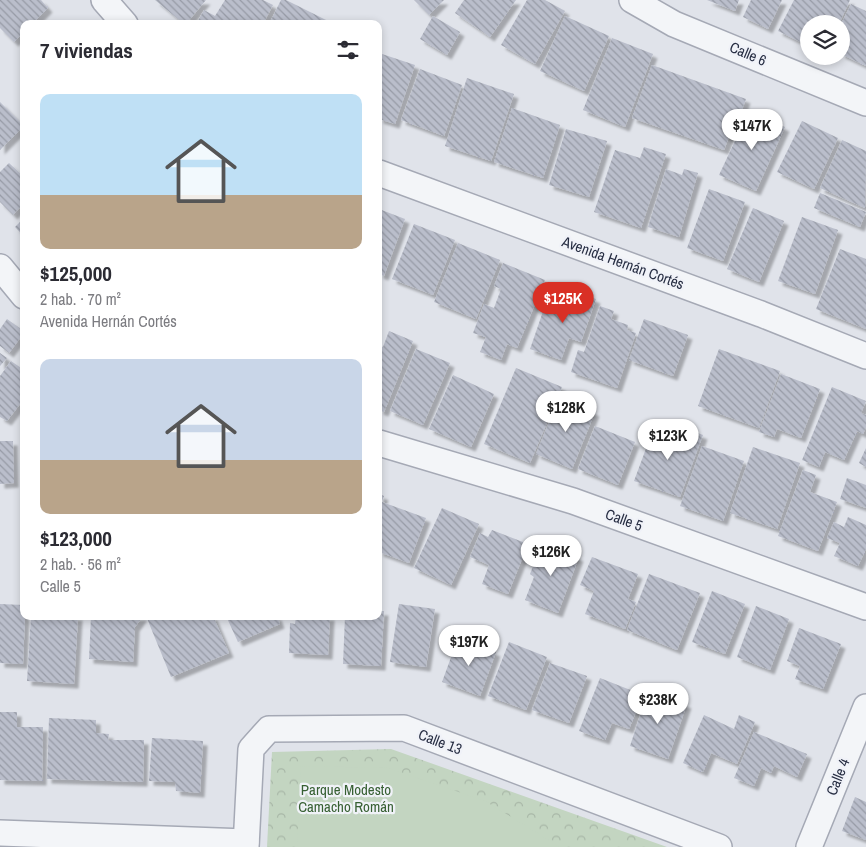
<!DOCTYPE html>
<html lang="es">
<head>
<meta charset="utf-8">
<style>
  body { margin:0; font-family:"Archivo Narrow",sans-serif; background:#f2f2f3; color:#2b2b33; height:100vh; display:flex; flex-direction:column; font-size:19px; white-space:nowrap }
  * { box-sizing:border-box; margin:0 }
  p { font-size:16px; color:#7c7c81 }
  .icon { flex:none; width:28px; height:28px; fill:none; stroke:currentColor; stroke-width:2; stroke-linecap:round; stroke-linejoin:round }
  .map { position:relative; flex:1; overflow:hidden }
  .side { position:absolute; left:20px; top:20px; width:362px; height:600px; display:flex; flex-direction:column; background:#fff; border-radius:10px; box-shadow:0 2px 8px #0003 }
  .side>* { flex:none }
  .tools { position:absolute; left:800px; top:15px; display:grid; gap:10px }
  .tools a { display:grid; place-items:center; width:50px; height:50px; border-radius:50%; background:#fff; box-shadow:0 2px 8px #0003; font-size:25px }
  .price { position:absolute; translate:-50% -42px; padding:0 11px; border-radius:18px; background:#fff; color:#222; font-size:16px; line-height:32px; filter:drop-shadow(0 1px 2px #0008) }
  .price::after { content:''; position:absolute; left:50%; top:30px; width:15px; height:11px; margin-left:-8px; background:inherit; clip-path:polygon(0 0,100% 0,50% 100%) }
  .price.selected { background:#d93025; color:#fff }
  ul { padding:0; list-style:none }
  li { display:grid; align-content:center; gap:10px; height:265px; padding:0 20px }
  li span { display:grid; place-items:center; height:155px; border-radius:10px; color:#555 }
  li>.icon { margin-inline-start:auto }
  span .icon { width:90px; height:90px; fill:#fffc; stroke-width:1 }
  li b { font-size:21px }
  h2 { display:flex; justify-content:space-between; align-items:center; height:60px; padding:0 20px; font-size:21px }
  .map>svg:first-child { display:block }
  .forest { fill:url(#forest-crowns) }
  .pitch { fill:#c3d5c1 }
  .building { fill:url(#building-back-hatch); filter:url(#shadow) }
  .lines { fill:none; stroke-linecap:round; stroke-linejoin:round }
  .minor-casing { stroke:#a5a9b5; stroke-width:28 }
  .minor { stroke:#f3f5f8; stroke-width:25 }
  .labels { text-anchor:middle; stroke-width:4.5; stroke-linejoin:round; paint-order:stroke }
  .street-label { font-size:15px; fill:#272e43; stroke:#f0f2f8 }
  .park-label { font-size:15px; fill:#376033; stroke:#f0f2f8 }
</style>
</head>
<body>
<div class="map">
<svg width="866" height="847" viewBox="0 0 866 847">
  <defs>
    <pattern id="forest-crowns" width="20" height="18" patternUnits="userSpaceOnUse" patternTransform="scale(1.25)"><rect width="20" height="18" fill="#c3d5c1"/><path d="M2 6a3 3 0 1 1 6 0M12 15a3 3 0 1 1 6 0" fill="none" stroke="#a8b7a7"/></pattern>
    <pattern id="building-back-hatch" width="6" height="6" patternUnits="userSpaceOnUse" patternTransform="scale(1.25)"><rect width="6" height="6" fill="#babecb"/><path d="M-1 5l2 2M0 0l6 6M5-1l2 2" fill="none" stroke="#979ba6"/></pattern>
    <filter id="shadow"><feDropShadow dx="4.5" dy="4.5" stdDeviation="1" flood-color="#0004"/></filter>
  </defs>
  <rect width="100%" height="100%" fill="#e0e3ea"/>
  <path class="forest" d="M 391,749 L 667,847 L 267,847 L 272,752 Z"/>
  <path class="pitch" d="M 301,766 L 388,768 L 485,801 L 560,847 L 297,847 Z"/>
  <g class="building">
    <path d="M 0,0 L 41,0 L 48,8 L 32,24 L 24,24 L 24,32 L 14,42 L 0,28 Z"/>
    <path d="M 155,0 L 206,0 L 186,24 L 184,24 Z"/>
    <path d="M 225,0 L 263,0 L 273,5 L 263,24 L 196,24 L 204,10 L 215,16 Z"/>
    <path d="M 281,0 L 286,0 L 326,20 L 324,24 L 269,24 Z"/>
    <path d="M 414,0 L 444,0 L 429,15 Z"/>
    <path d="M 464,0 L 516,0 L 490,37 L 455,13 Z"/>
    <path d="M 527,0 L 545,0 L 565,11 L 535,64 L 501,45 Z"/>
    <path d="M 707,0 L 739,0 L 735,11 Z"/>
    <path d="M 751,0 L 782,0 L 768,29 L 743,17 Z"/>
    <path d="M 794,0 L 850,0 L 839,24 L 809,24 L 809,46 L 778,31 Z"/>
    <path d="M 851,4 L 866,11 L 866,66 L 841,54 L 841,24 Z"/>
    <path d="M 433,16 L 460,32 L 447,55 L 420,39 Z"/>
    <path d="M 565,16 L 609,36 L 584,91 L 540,71 Z"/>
    <path d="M 612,38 L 653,54 L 625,127 L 583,110 Z"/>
    <path d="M 379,53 L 415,65 L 395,124 L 379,119 Z"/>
    <path d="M 652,65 L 746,99 L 738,121 L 735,121 L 724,150 L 632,118 Z"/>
    <path d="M 420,69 L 462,85 L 444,136 L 401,120 Z"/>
    <path d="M 467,78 L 514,94 L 491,161 L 445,146 Z"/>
    <path d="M 0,102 L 24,126 L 0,150 Z"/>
    <path d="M 512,108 L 560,125 L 543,178 L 494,162 Z"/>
    <path d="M 749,111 L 785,127 L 756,191 L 719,175 Z"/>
    <path d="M 802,121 L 838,138 L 814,189 L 777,172 Z"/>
    <path d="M 566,129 L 607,141 L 589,197 L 549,185 Z"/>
    <path d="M 842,140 L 866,151 L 865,208 L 820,188 Z"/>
    <path d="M 644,147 L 666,154 L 641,228 L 594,212 L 615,150 L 640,158 Z"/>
    <path d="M 9,163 L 24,177 L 24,203 L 13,215 L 0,202 L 0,172 Z"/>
    <path d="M 666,169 L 682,175 L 684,169 L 698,173 L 679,237 L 648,227 Z"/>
    <path d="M 709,189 L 745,202 L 723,261 L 687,248 Z"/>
    <path d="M 820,193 L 866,212 L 860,227 L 814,208 Z"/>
    <path d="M 753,208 L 784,221 L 759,282 L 727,269 Z"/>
    <path d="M 379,209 L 405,219 L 384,276 L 379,274 Z"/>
    <path d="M 802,217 L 838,230 L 815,294 L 778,281 Z"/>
    <path d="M 24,218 L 24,237 L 15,227 Z"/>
    <path d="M 414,224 L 455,240 L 433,295 L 392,279 Z"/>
    <path d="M 458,243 L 500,260 L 476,319 L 434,302 Z"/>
    <path d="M 840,249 L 866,259 L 866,329 L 816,309 Z"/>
    <path d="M 503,263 L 545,280 L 517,348 L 507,344 L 501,360 L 480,352 L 486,337 L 473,333 L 484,304 L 494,308 L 501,289 L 494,286 Z"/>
    <path d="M 570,290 L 596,299 L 581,342 L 569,338 L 561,360 L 530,349 L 547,300 L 564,306 Z"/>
    <path d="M 600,306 L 614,311 L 611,319 L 628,325 L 627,330 L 636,333 L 617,388 L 571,372 L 578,350 L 584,352 Z"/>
    <path d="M 7,319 L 24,331 L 24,333 L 9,353 L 0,346 L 0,329 Z"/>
    <path d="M 644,319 L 688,335 L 673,376 L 629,360 Z"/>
    <path d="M 389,331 L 413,341 L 384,412 L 379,410 L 379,345 L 383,347 Z"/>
    <path d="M 416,349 L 450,363 L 423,425 L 390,411 Z"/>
    <path d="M 719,349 L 780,371 L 759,428 L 698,406 Z"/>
    <path d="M 0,353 L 7,358 L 0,366 Z"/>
    <path d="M 11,361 L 24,370 L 24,399 L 7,421 L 0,417 L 0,376 Z"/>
    <path d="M 516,368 L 562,387 L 530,463 L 484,444 Z"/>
    <path d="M 781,374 L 820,389 L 801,438 L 777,429 L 774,437 L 759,432 Z"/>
    <path d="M 453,375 L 494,394 L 471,447 L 429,429 Z"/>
    <path d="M 832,387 L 866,401 L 861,413 L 866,415 L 866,427 L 863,434 L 857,431 L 844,460 L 825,452 L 819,467 L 802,460 Z"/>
    <path d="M 559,397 L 595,412 L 572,469 L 536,454 Z"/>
    <path d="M 595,426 L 635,442 L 618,485 L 578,469 Z"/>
    <path d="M 654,427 L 687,440 L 690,430 L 703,435 L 680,497 L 634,481 Z"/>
    <path d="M 0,441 L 13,441 L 14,483 L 0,484 Z"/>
    <path d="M 702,446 L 744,461 L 723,521 L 680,506 Z"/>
    <path d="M 753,447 L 800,463 L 777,529 L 730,513 Z"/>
    <path d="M 866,448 L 866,467 L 859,463 Z"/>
    <path d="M 803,470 L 816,475 L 810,492 L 837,502 L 818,551 L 778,536 Z"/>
    <path d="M 847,478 L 866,485 L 866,508 L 840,499 Z"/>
    <path d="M 379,494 L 384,496 L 379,508 Z"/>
    <path d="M 382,502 L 426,518 L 409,563 L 379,552 L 379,544 L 382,535 L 379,533 L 379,511 Z"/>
    <path d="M 442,508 L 479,524 L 451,585 L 414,568 Z"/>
    <path d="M 848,517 L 866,525 L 866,549 L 858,566 L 834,556 L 840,543 L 827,538 L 834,522 L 844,527 Z"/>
    <path d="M 492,530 L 528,544 L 508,594 L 482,584 L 489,565 L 470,557 L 480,533 L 488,537 Z"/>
    <path d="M 542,543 L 579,557 L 558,613 L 525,600 L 534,577 L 530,574 Z"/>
    <path d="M 592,557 L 638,574 L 628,599 L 636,602 L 625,629 L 585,614 L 594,591 L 580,585 Z"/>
    <path d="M 649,574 L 700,593 L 677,650 L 627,630 Z"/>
    <path d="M 712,591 L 745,604 L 725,654 L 692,642 Z"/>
    <path d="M 0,604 L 24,605 L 24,616 L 25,616 L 23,664 L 0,663 Z"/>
    <path d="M 399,604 L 435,609 L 426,667 L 390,662 Z"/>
    <path d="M 756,606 L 789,619 L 770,670 L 737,657 Z"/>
    <path d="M 379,611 L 384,611 L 381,666 L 343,664 L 345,616 L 379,616 Z"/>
    <path d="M 31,616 L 78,616 L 74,684 L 27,681 Z"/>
    <path d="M 91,616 L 143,616 L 135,627 L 133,662 L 89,659 Z"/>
    <path d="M 146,616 L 213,616 L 229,653 L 171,677 Z"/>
    <path d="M 226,616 L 277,616 L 280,624 L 238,642 Z"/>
    <path d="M 296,616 L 330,616 L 328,655 L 289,653 L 290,623 L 295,624 Z"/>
    <path d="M 799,628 L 841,644 L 823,689 L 795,679 L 800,666 L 787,661 Z"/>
    <path d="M 458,638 L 496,652 L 480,696 L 442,682 Z"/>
    <path d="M 509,642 L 547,657 L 526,710 L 488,696 Z"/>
    <path d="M 550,663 L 587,676 L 569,723 L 532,710 Z"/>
    <path d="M 600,678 L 643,695 L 629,729 L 612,723 L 605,740 L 579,731 Z"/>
    <path d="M 648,691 L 687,704 L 668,759 L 630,746 Z"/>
    <path d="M 0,712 L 17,712 L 17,727 L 43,727 L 42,781 L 0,780 Z"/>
    <path d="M 704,715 L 734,729 L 739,715 L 755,722 L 737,764 L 711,753 L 703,772 L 683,763 Z"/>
    <path d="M 49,718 L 96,720 L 96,733 L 109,734 L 108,740 L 144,740 L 143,782 L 47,779 Z"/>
    <path d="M 754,732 L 807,754 L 797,777 L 774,766 L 771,773 L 761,768 L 754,786 L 734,778 Z"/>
    <path d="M 152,738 L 203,741 L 200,793 L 176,791 L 175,782 L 149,781 Z"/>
    <path d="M 855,797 L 866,802 L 866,840 L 842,831 Z"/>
  </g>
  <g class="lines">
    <g class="minor-casing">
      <g id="minor">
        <path d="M 104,0 L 125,24"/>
        <path d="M 632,0 L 674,24 L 866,103"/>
        <path d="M 379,173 L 761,314 L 866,356"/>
        <path d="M 0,267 L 24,296"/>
        <path d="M 379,443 L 573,501 L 866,607"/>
        <path d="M 0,833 L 246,842"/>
        <path d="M 246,847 L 251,749 L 269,729 L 404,728 L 719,847"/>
        <path d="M 809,847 L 866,707"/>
      </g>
    </g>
    <use href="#minor" class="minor"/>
  </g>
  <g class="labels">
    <g class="street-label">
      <text transform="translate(748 54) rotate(23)" y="5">Calle 6</text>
      <text transform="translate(623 263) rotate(20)" y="5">Avenida Hernán Cortés</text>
      <text transform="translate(624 520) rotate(20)" y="5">Calle 5</text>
      <text transform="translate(440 742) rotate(21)" y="5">Calle 13</text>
      <text transform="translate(838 777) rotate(-68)" y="5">Calle 4</text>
    </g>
    <g class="park-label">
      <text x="346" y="795">Parque Modesto<tspan x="346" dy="17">Camacho Román</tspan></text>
    </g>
  </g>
</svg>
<div class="tools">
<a><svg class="icon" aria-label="layers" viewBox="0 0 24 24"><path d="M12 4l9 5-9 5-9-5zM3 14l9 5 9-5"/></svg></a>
</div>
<b class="price" style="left:752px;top:151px">$147K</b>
<b class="price selected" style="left:563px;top:324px">$125K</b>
<b class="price" style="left:566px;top:433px">$128K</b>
<b class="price" style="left:668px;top:461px">$123K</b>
<b class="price" style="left:551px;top:577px">$126K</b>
<b class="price" style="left:469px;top:667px">$197K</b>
<b class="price" style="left:658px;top:725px">$238K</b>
<section class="side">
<h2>7 viviendas<svg class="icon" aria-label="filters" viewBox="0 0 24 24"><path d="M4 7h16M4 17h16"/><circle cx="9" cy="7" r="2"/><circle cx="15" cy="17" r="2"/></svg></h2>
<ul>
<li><span style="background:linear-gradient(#bfe0f5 65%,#b9a48a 0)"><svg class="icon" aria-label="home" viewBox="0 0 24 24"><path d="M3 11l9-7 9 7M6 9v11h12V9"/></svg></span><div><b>$125,000</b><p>2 hab. · 70 m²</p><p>Avenida Hernán Cortés</p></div></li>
<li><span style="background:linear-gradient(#c9d6e8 65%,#b9a48a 0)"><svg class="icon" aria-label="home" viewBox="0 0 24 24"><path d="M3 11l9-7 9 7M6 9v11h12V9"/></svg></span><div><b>$123,000</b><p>2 hab. · 56 m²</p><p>Calle 5</p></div></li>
</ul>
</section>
</div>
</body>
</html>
